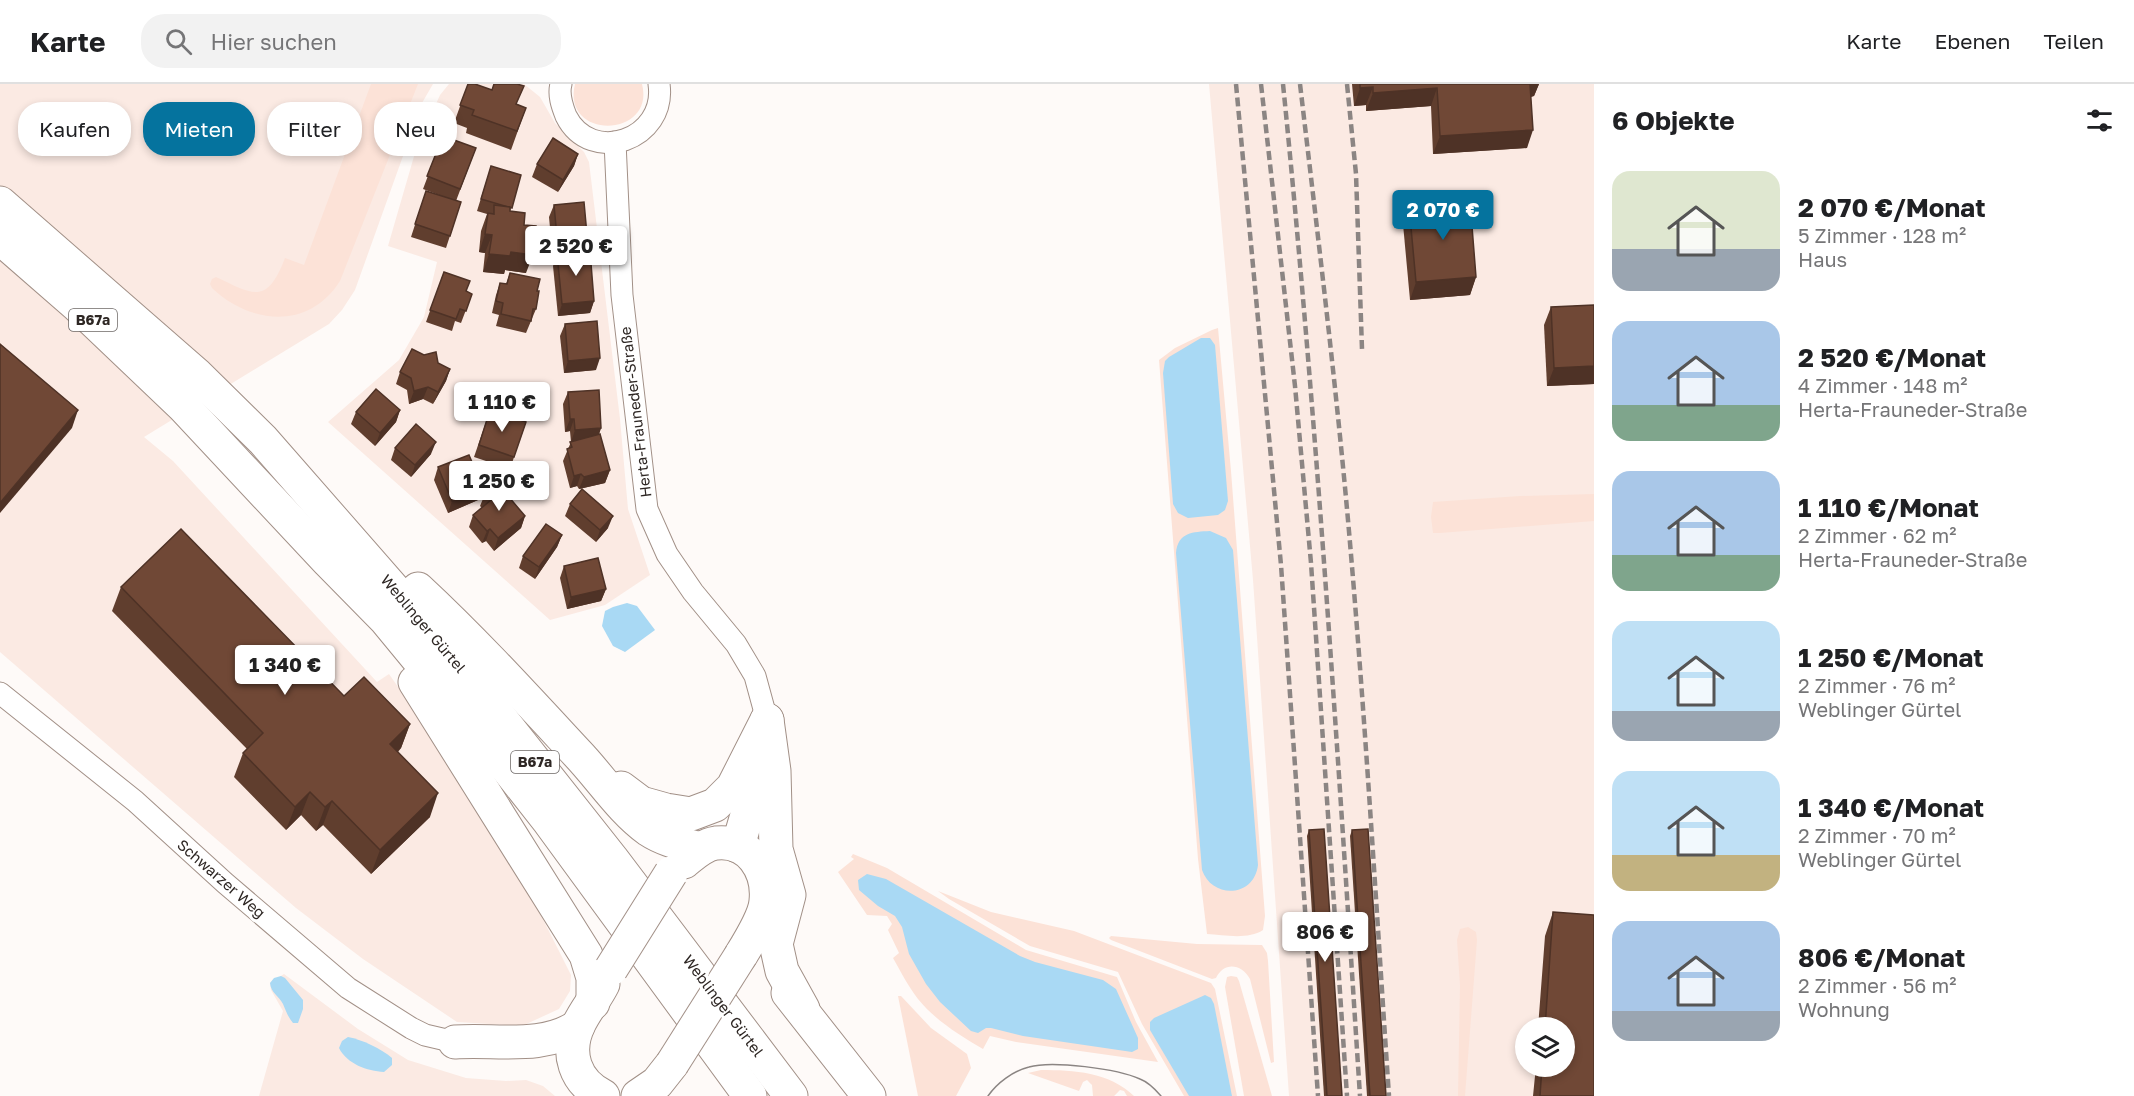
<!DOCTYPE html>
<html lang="de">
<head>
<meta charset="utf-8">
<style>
  body { margin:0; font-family:"Golos Text",sans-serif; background:#f2f2f2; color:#202124; height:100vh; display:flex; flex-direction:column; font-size:22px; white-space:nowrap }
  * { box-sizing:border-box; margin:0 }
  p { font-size:20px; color:#757577 }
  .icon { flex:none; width:33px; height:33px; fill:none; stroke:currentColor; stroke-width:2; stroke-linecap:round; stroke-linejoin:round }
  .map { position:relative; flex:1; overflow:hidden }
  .side { display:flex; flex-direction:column; background:#fff; width:540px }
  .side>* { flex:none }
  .guide { position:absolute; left:18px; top:18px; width:570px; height:54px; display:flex; gap:12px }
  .controls { position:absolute; left:1515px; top:933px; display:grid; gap:12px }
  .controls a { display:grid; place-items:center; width:60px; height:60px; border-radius:50%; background:#fff; box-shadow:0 3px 9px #0003; font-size:30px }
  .price { position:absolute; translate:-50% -51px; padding:0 14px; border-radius:6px; background:#fff; color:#222; font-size:20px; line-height:39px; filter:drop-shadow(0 2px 3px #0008) }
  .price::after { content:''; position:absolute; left:50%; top:36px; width:18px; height:14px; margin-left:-9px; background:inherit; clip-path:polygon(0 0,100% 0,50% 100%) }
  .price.on { background:#05739e; color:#fff }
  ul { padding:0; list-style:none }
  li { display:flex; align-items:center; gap:18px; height:150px; padding:0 18px }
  li span { display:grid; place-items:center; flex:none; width:168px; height:120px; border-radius:18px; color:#555 }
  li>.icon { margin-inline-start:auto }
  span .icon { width:72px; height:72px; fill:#fffc; stroke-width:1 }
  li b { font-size:26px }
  h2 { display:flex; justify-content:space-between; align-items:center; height:72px; padding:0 18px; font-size:26px }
  .tag { padding:0 21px; border-radius:24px; background:#fff; box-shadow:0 3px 9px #0003; font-size:21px; line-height:54px }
  .tag.on { background:#05739e; color:#fff }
  header { display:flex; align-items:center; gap:36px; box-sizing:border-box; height:84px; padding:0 30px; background:#fff; border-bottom:2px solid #e0e0e0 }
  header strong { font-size:28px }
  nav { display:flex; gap:33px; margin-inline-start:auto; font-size:21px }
  .search { width:420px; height:54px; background:#f2f2f2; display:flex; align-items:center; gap:15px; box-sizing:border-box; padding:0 21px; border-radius:24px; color:#757577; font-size:22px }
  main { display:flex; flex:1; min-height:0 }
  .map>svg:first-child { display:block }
  .built { fill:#fbeae3; fill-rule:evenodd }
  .green { fill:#fce2d7 }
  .water { fill:#a9d9f4 }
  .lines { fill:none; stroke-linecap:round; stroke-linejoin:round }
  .street-casing { stroke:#a29087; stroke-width:23 }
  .primary-casing { stroke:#a29087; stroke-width:35 }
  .street { stroke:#fff; stroke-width:21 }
  .primary { stroke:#fff; stroke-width:33 }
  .tram { stroke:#8b8583; stroke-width:1.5 }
  .rail { stroke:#8b8583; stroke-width:4.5; stroke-dasharray:9 4.5; stroke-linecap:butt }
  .primary-bridge-casing { stroke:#a29087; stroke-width:35; stroke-linecap:butt }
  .primary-bridge { stroke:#fff; stroke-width:33 }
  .wall { fill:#603e2e }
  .shaded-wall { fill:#4e3226 }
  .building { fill:#704836; stroke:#4e3226; stroke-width:1.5 }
  .labels { text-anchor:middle; stroke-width:6; stroke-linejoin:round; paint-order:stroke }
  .shield { fill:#fff; stroke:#6d6866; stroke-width:1.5 }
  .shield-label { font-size:14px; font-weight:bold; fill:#2e2724 }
  .street-label { font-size:15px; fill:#2e2724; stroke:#fff }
</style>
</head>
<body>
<header>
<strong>Karte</strong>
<div class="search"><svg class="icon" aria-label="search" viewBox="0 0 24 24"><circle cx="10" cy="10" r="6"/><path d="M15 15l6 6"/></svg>Hier suchen</div>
<nav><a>Karte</a><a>Ebenen</a><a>Teilen</a></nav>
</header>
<main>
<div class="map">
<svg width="1594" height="1012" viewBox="0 0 1594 1012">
  <rect width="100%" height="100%" fill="#fefaf8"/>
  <g class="built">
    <path d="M 0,0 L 433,0 L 422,19 L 355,206 L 342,226 L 329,240 L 144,353 L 173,377 L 377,598 L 389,590 L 422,637 L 521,792 L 560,869 L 571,891 L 570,907 L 559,925 L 522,942 L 457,938 L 363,875 L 296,824 L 0,568 Z"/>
    <path d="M 449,0 L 524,0 L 540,13 L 555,39 L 584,68 L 589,78 L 620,335 L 628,425 L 650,491 L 605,521 L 550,536 L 328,338 L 399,276 L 424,233 L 437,178 L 388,162 L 417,62 L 440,11 Z"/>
    <path d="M 1209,0 L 1594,0 L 1594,1012 L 1289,1012 L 1253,496 ZM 1526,944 L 1564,944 L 1564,982 L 1526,982 Z"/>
    <path d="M 284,890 L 358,945 L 408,976 L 466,994 L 506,997 L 526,996 L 543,1002 L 555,1012 L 259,1012 L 283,927 L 271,906 L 270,899 Z"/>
  </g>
  <g class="green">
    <path d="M 371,0 L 418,0 L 340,197 C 309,246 251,241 212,204 L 210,200 L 212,195 L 216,193 C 254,211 267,221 285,174 L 304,181 Z"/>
    <path d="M 575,0 L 642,0 C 656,54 561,57 575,0 Z"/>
    <path d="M 1218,244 L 1231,387 L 1265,832 L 1263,846 C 1248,856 1224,851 1207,850 L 1198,775 L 1159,276 L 1175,264 L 1212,246 Z"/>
    <path d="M 1594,410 L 1594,437 L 1440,449 L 1433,449 L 1431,433 L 1433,418 L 1520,412 Z"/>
    <path d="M 853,770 L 887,784 L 1026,866 L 1117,893 L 1136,938 L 1158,978 L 1016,958 L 990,952 L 983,965 C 959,951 935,936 918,915 C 908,902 901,888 893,874 L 899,869 L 888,846 L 892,840 L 887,832 L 867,831 L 838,788 L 854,775 L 851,773 Z"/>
    <path d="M 938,807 L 991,828 L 1074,847 L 1211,899 L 1215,905 L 1237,1012 L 1184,1012 L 1142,940 L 1118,888 L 1030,862 L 949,815 Z"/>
    <path d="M 1468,843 L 1476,848 L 1477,856 L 1465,1012 L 1458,1012 L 1460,901 L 1457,856 L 1460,845 Z"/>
    <path d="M 1111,852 L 1197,860 L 1262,861 L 1267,869 L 1268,877 L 1274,978 L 1271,979 L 1250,895 C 1242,880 1224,877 1216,894 L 1212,895 L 1111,856 L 1109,854 Z"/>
    <path d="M 1231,892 L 1237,893 L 1239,897 L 1272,1012 L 1244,1012 L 1225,903 L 1227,893 Z"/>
    <path d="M 898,912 L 901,912 L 931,944 L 967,970 L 971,984 L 956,1012 L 918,1012 Z"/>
    <path d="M 1041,986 C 1074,986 1109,988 1134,1012 L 1127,1012 L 1124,1007 L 1120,1006 L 1114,1012 L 1093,1012 L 1092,1001 L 1087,996 L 1083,998 L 1079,1007 L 1028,989 Z"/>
  </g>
  <g class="water">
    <path d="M 1201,254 L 1210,254 L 1215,261 L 1228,417 L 1225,426 L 1218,431 L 1188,434 L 1178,429 L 1173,420 L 1163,289 L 1165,277 L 1169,273 Z"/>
    <path d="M 1210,447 L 1226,454 L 1233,466 L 1258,781 C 1254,814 1212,815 1202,786 L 1176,469 C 1178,448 1193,448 1210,447 Z"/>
    <path d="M 627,519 L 637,522 L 655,546 L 625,568 L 613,562 L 602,542 L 605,527 L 613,523 Z"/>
    <path d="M 867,790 L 886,795 L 1020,872 L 1035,878 L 1103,896 L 1116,905 L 1138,954 L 1138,965 L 1132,968 L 1023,952 L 991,944 L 986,944 L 978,949 L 971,947 L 940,918 L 926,900 L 909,870 L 902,843 L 895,832 L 878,822 L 859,806 L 858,796 Z"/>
    <path d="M 281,892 L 285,894 L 303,916 L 303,925 L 298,939 L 293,939 C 288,933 286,927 283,920 C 279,912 271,909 270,899 L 274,894 Z"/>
    <path d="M 1205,911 L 1211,914 L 1214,920 L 1232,1012 L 1189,1012 L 1150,946 L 1150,938 L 1154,934 Z"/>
    <path d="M 348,953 C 363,956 380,964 392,974 L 392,981 L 384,988 C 367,987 347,980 339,964 L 342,957 Z"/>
  </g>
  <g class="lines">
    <g class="street-casing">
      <g id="street">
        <path d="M 561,0 C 558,11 562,22 566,32 C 591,82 667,56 659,0"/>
        <path d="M 615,58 L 622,211 L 647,425 L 667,470 L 693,508 L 736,560 L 755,592 L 767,636"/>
        <path d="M 0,609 L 135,717 L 225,799 L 348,904 L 411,944 L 425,951 L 455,958"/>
      </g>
    </g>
    <g class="primary-casing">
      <g id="primary">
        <path d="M 0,119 L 197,291 L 263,356 L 445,564 L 612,775 L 791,1012"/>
        <path d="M 0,154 L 77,221 L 183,322 L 328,477 L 386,536 L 489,661 L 548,736 L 750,1012"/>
        <path d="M 418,505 C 474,557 525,613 577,669 C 601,694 621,726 649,746 C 664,756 683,760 700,765"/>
        <path d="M 415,598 L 586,871 L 593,894 L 593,919"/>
        <path d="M 767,636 L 774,687 L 776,765 L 789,811 L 776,860 L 782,887 L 803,925"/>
        <path d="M 621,704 L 641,719 L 666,726 L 691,730 L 715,721 L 733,703 L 767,636"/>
        <path d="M 738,762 L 763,676"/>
        <path d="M 684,778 C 694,770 703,761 716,759 C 750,755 769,787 766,817 C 765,832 749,858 741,871"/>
        <path d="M 788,909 L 869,1012"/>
        <path d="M 455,958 C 495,955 544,966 578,942"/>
        <path d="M 603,1012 C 575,998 565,969 579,940 C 585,927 596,914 603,900"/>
        <path d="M 638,1012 L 657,999 L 672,980"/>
      </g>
    </g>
    <use href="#street" class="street"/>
    <use href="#primary" class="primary"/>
    <path class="tram" d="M 988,1012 C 997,999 1013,987 1029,983 C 1052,976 1118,985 1140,995 C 1148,998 1155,1005 1161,1012"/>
    <g class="rail">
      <path d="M 1236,0 L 1281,481 L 1318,1012"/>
      <path d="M 1261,0 L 1295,302 L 1311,479 L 1347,1012"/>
      <path d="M 1283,0 C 1317,337 1338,674 1360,1012"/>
      <path d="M 1300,0 C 1317,145 1335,291 1348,436 C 1365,628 1376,820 1389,1012"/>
      <path d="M 1347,0 L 1356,90 L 1362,265"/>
    </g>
    <g class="primary-bridge-casing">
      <g id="primary-bridge">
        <path d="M 611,885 L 671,789"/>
        <path d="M 672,980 L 741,871"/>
      </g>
    </g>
    <use href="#primary-bridge" class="primary-bridge"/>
  </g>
  <g class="wall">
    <path d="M 468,0 L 526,24 L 511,66 L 466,49 L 467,44 L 454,39 Z"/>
    <path d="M 1352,0 L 1539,0 L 1534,12 L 1531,13 L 1527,64 L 1433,70 L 1431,22 L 1366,27 L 1366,21 L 1354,22 Z"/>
    <path d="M 443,52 L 476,64 L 456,117 L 461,118 L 446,164 L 411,153 L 426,107 L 447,114 L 423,105 Z"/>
    <path d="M 578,70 L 574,82 L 558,108 L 532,93 L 537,80 Z"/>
    <path d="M 491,82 L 521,91 L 510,127 L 524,141 L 526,189 L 505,186 L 504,190 L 483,188 L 485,169 L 479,168 L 481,147 L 487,130 L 477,127 Z"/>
    <path d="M 554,121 L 587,151 L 583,163 L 552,166 L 549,133 Z"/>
    <path d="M 1409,122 L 1476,193 L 1470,211 L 1410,216 L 1403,140 Z"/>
    <path d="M 557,170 L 594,217 L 590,229 L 558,232 L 553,182 Z"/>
    <path d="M 444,188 L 466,207 L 472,210 L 461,239 L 455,237 L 452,247 L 426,238 Z"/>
    <path d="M 510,189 L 537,207 L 536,225 L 526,249 L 496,242 L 499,231 L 492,229 L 496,211 L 500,199 L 506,200 Z"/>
    <path d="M 1594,221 L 1594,300 L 1547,302 L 1544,241 L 1551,223 Z"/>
    <path d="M 565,240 L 596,286 L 564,289 L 560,252 Z"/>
    <path d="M 438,279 L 450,285 L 446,297 L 433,320 L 423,315 L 409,320 L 407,306 L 396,300 L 400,288 Z"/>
    <path d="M 568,308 L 601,344 L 599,350 L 610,386 L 605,399 L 579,405 L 577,402 L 570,404 L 563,377 L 571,358 L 570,347 L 565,348 L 563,320 Z"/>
    <path d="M 400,326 L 396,338 L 375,362 L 351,340 L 356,328 Z"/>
    <path d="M 490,326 L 526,338 L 510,385 L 474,373 Z"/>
    <path d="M 395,364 L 431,370 L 411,393 L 391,376 Z"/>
    <path d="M 438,383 L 478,416 L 448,429 L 434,396 Z"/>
    <path d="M 485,410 L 525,432 L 521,444 L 494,467 L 486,457 L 482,459 L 469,443 L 473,431 L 482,424 L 480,422 Z"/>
    <path d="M 570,420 L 608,444 L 596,458 L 565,432 Z"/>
    <path d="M 562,451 L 557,463 L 535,495 L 519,484 L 523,472 Z"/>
    <path d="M 564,482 L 606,505 L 601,517 L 567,525 L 560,494 Z"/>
    <path d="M 121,503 L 344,612 L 410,640 L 401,664 L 398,668 L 430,733 L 371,790 L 323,741 L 316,747 L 301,731 L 286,746 L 234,693 L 243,669 L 247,665 L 112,527 Z"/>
    <path d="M 1309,746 L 1342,1012 L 1324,1012 L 1307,752 Z"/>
    <path d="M 1352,746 L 1386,1012 L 1367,1012 L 1350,752 Z"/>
    <path d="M 1553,828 L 1594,1012 L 1533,1012 L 1536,982 L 1564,982 L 1564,944 L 1538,944 L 1545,852 Z"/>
  </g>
  <g class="shaded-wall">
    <path d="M 1528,0 L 1539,0 L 1534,12 L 1523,14 Z"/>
    <path d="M 1373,3 L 1366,21 L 1354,22 L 1360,4 Z"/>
    <path d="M 1437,4 L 1431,22 L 1366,27 L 1373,9 Z"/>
    <path d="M 1533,46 L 1527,64 L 1433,70 L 1440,52 Z"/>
    <path d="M 578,70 L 574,82 L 558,108 L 563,96 Z"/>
    <path d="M 485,150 L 492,151 L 485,169 L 479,168 Z"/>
    <path d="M 587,151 L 583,163 L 552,166 L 557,153 Z"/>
    <path d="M 511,168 L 533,171 L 526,189 L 505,186 L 504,190 L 483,188 L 489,170 Z"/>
    <path d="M 1476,193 L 1470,211 L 1410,216 L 1416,198 Z"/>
    <path d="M 594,217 L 590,229 L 558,232 L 562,220 Z"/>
    <path d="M 600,274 L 596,286 L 564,289 L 568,277 Z"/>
    <path d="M 1594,282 L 1594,300 L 1547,302 L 1554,284 Z"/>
    <path d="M 450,285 L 446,297 L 433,320 L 438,308 Z"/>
    <path d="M 428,303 L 423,315 L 409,320 L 414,307 Z"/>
    <path d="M 78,326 L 72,344 L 0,429 L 0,419 Z"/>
    <path d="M 400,326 L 396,338 L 375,362 L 380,349 Z"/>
    <path d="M 570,335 L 574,335 L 570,347 L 565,348 Z"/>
    <path d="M 601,344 L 597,356 L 571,358 L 575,346 Z"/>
    <path d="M 436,358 L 431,370 L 411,393 L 415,381 Z"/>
    <path d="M 610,386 L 605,399 L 579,405 L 584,393 Z"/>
    <path d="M 581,390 L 577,402 L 570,404 L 574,392 Z"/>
    <path d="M 483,404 L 478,416 L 448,429 L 452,417 Z"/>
    <path d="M 525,432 L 521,444 L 494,467 L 498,454 Z"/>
    <path d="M 613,432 L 608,444 L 596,458 L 600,446 Z"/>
    <path d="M 490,445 L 486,457 L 482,459 L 487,447 Z"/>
    <path d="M 562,451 L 557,463 L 535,495 L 539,483 Z"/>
    <path d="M 606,505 L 601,517 L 567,525 L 571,513 Z"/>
    <path d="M 410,640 L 401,664 L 381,683 L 390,660 Z"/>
    <path d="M 310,708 L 301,731 L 286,746 L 295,723 Z"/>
    <path d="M 438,709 L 430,733 L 371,790 L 380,766 Z"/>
    <path d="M 332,717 L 323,741 L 316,747 L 325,723 Z"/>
  </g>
  <g class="building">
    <path d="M 468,0 L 475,0 L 492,6 L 494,0 L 517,0 L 524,2 L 516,20 L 526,24 L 517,47 L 472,31 L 474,26 L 460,21 Z"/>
    <path d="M 1360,0 L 1530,0 L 1533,46 L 1440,52 L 1437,4 L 1373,9 L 1373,3 L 1360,4 Z"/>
    <path d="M 443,52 L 476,64 L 460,105 L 427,92 Z"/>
    <path d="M 553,54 L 578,70 L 563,96 L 537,80 Z"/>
    <path d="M 491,82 L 521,91 L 512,124 L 481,115 Z"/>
    <path d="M 426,107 L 461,118 L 450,152 L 415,140 Z"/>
    <path d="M 1470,117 L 1476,193 L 1416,198 L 1409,122 Z"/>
    <path d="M 584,118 L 587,151 L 557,153 L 554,121 Z"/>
    <path d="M 494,121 L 510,123 L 510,127 L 525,129 L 524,141 L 536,142 L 533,171 L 511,168 L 510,172 L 489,170 L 492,151 L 485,150 L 488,129 L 494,130 Z"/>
    <path d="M 590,167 L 594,217 L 562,220 L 557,170 Z"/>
    <path d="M 444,188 L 470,197 L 466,207 L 472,210 L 466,227 L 460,225 L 456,235 L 430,226 Z"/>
    <path d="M 510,189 L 540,195 L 537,207 L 539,207 L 536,225 L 533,225 L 531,237 L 501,230 L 503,219 L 496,217 L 500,199 L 507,200 Z"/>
    <path d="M 1594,221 L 1594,282 L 1554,284 L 1551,223 Z"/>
    <path d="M 597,237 L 600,274 L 568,277 L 565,240 Z"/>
    <path d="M 0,260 L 78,326 L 0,419 Z"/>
    <path d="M 412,265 L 424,271 L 436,268 L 438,279 L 450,285 L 438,308 L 428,303 L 414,307 L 411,294 L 400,288 Z"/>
    <path d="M 376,305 L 400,326 L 380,349 L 356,328 Z"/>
    <path d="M 599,306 L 601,344 L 575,346 L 574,335 L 570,335 L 568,308 Z"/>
    <path d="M 490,326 L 526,338 L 514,373 L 479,361 Z"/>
    <path d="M 416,340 L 436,358 L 415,381 L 395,364 Z"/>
    <path d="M 600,350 L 610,386 L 584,393 L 581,390 L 574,392 L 567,365 L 572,363 L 570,358 Z"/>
    <path d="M 469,371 L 483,404 L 452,417 L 438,383 Z"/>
    <path d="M 497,399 L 525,432 L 498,454 L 490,445 L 487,447 L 473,431 L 491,416 L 485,410 Z"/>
    <path d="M 582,405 L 613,432 L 600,446 L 570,420 Z"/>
    <path d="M 546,440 L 562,451 L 539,483 L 523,472 Z"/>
    <path d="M 181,445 L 344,612 L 364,593 L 410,640 L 390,660 L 438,709 L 380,766 L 332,717 L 325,723 L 310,708 L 295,723 L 243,669 L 263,649 L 121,503 Z"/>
    <path d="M 598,474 L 606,505 L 571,513 L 564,482 Z"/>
    <path d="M 1324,745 L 1342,1012 L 1327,1012 L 1309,746 Z"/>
    <path d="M 1368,745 L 1386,1012 L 1370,1012 L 1352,746 Z"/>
    <path d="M 1553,828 L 1594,831 L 1594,1012 L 1540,1012 L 1542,982 L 1564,982 L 1564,944 L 1545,944 Z"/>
  </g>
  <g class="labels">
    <g class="shield">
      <rect x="69" y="225" width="48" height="22" rx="4.5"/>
      <rect x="511" y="667" width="48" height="22" rx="4.5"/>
    </g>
    <g class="shield-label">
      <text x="93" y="241">B67a</text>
      <text x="535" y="683">B67a</text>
    </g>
    <g class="street-label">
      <text transform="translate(636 328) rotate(-97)" y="5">Herta-Frauneder-Straße</text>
      <text transform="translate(423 540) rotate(50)" y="5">Weblinger Gürtel</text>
      <text transform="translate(221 795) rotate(41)" y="5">Schwarzer Weg</text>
      <text transform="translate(723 922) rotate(53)" y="5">Weblinger Gürtel</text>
    </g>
  </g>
</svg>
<div class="controls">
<a><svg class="icon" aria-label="layers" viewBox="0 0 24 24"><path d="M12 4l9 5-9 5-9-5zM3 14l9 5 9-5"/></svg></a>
</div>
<b class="price on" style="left:1443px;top:157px">2 070 €</b>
<b class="price" style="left:576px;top:193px">2 520 €</b>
<b class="price" style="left:502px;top:349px">1 110 €</b>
<b class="price" style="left:499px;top:428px">1 250 €</b>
<b class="price" style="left:285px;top:612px">1 340 €</b>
<b class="price" style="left:1325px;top:879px">806 €</b>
<div class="guide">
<a class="tag">Kaufen</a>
<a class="tag on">Mieten</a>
<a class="tag">Filter</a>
<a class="tag">Neu</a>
</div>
</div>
<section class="side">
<h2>6 Objekte<svg class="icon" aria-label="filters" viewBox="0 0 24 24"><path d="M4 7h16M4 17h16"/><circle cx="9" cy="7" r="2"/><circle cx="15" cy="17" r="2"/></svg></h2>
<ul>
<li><span style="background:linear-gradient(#dfe7d0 65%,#9aa5b1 0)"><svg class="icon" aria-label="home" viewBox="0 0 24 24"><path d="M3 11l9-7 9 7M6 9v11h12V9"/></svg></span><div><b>2 070 €/Monat</b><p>5 Zimmer · 128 m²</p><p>Haus</p></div></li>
<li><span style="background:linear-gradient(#a9c7e8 70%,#7fa58c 0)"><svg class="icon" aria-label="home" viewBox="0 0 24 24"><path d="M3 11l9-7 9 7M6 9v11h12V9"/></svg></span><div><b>2 520 €/Monat</b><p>4 Zimmer · 148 m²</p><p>Herta-Frauneder-Straße</p></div></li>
<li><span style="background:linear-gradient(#a9c7e8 70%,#7fa58c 0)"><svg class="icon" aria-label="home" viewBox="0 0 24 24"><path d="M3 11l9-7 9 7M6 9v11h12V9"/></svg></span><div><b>1 110 €/Monat</b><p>2 Zimmer · 62 m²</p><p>Herta-Frauneder-Straße</p></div></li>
<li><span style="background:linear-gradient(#bfe0f5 75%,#9aa5b1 0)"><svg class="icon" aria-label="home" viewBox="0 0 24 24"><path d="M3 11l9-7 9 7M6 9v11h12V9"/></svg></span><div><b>1 250 €/Monat</b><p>2 Zimmer · 76 m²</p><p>Weblinger Gürtel</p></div></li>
<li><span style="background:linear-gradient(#bfe0f5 70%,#c2b280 0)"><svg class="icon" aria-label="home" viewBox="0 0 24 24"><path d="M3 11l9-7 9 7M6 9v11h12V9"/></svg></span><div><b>1 340 €/Monat</b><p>2 Zimmer · 70 m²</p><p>Weblinger Gürtel</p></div></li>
<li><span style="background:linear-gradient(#a9c7e8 75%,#9aa5b1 0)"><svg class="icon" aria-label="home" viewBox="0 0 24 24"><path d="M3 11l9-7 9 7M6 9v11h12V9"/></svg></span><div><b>806 €/Monat</b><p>2 Zimmer · 56 m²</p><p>Wohnung</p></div></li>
</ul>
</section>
</main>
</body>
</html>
